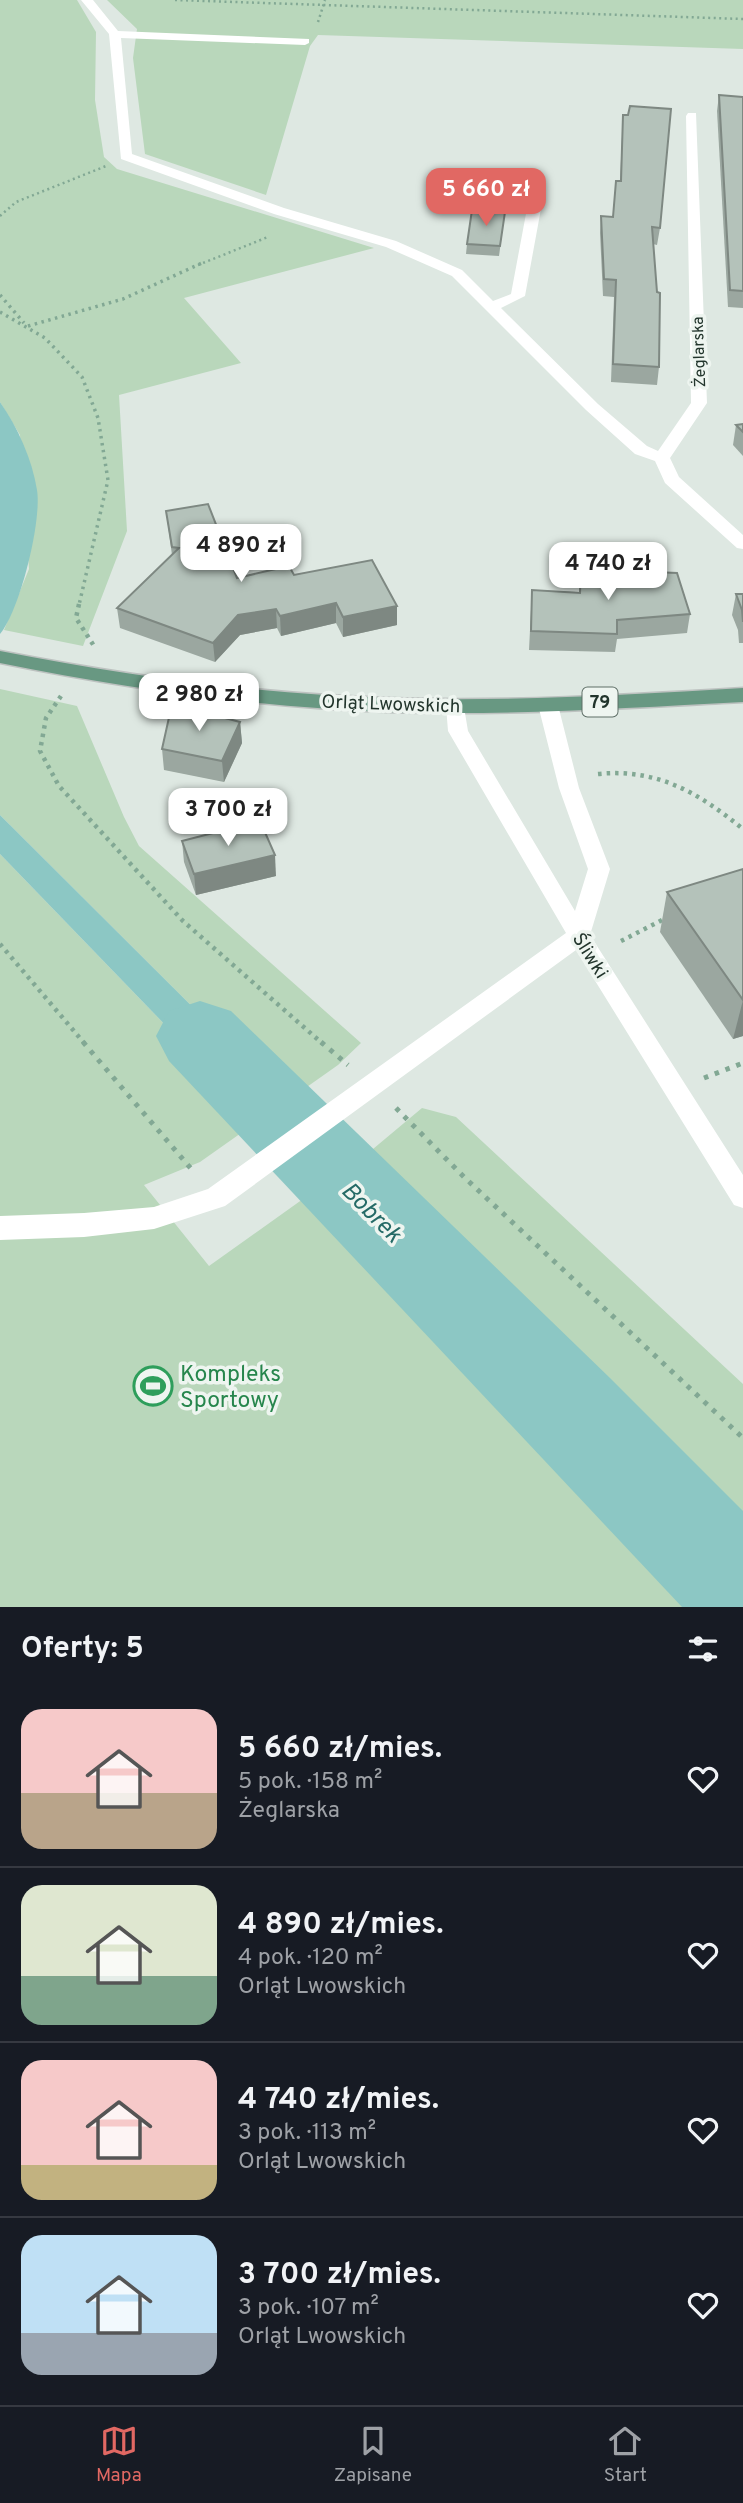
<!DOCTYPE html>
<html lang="pl">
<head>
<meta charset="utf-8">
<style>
  body { margin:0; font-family:Overpass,sans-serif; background:#242831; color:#f1f3f6; height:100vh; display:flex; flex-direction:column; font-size:26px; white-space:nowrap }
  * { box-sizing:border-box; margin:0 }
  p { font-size:23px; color:#9ea1a6 }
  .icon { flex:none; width:38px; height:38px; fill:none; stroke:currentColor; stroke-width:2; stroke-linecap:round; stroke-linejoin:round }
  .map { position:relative; height:1607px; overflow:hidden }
  .sheet { display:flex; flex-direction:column; background:#171b24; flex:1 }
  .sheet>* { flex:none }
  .price { position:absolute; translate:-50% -60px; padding:0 16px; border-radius:14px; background:#fff; color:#222; font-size:23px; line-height:46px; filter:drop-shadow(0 2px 4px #0008) }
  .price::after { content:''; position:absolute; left:50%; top:42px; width:21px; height:16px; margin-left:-10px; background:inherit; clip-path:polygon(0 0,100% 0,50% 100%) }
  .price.selected { background:#e16863; color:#fff }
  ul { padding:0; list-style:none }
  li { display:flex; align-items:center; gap:21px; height:175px; padding:0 21px }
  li+li { border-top:2px solid #363941 }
  li span { display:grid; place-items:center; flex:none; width:196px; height:140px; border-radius:21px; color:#555 }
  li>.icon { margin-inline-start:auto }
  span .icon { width:84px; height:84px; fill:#fffc; stroke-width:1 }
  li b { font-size:30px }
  h2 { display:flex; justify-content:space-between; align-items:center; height:84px; padding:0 21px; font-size:30px }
  .tabs { display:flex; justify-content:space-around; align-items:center; height:98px; border-top:2px solid #363941; background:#171b24; font-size:19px; color:#9ea1a6 }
  .tabs a { display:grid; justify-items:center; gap:4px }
  .tabs .selected { color:#e16863 }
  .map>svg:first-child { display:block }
  .green { fill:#b9d7bb }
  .water { fill:#8cc7c4 }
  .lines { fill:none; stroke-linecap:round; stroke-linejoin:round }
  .river { fill:#8cc7c4; fill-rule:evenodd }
  .major-casing { stroke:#bdc2c0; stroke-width:3 }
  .path-far3 { stroke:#82a894; stroke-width:2.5; stroke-dasharray:2 3.5; stroke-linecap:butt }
  .path-far2 { stroke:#82a894; stroke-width:3.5; stroke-dasharray:2.5 4.5; stroke-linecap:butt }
  .path-far1 { stroke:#82a894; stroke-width:4.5; stroke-dasharray:3.5 5; stroke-linecap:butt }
  .path { stroke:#82a894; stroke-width:5; stroke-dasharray:4.5 7; stroke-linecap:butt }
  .minor { fill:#fff; fill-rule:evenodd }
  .major { fill:#689882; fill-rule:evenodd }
  .wall { fill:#9ba7a0 }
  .shaded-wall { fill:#7e8882 }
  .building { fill:#b4c2ba; stroke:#7e8882; stroke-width:2 }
  .labels { text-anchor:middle; stroke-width:7; stroke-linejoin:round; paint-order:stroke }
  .far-street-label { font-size:16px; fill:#22352c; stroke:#eef5f0 }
  .shield { fill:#eef5f0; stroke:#5f6f67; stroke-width:2 }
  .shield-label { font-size:18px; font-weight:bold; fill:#22352c }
  .street-label { font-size:19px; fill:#22352c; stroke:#eef5f0 }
  .near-leisure-label { font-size:23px; fill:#27864d; stroke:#eef5f0; text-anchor:start }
  .near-water-label { font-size:24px; font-style:italic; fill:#246a66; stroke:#eef5f0 }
</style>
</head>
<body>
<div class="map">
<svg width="743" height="1607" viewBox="0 0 743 1607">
  <rect width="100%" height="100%" fill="#dee8e2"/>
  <g class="green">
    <path d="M 0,0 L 77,0 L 96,32 L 95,100 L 104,157 L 117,169 L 374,248 L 184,298 L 241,363 L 119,395 L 127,531 L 83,646 L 4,630 L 29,569 L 20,435 L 0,402 Z"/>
    <path d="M 107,0 L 743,0 L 743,49 L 318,35 L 310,46 L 266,195 L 145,154 L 133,58 L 137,29 Z"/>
    <path d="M 0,689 L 77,706 L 124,817 L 139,846 L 361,1043 L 338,1065 L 287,1101 L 0,815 Z"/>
    <path d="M 0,854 L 258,1121 L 200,1162 L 144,1185 L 209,1266 L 373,1149 L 422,1108 L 456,1117 L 743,1384 L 743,1607 L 0,1607 Z"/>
  </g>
  <g class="water">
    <path d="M 0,402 C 18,428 32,459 37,490 C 42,521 20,610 0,634 Z"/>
    <path d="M 0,815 L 287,1101 L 258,1121 L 0,854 Z"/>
  </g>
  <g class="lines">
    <path class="river" d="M 200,1001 L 231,1011 L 610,1378 L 743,1511 L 743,1607 L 682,1607 L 169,1061 L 156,1036 L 169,1011 Z"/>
    <g class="major-casing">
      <path id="major" d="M 0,651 C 128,676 258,694 388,698 C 507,702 625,695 743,688 L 743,702 C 625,708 507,716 388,712 C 258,707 128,689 0,663 Z"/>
    </g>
    <g class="path-far3">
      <path d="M 175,0 L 743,19"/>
      <path d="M 318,22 L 325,0"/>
      <path d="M 0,216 L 16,202 L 106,166"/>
      <path d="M 198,265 L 268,237"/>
    </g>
    <g class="path-far2">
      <path d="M 0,295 L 24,323"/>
      <path d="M 0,312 L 45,338 L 82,377 L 98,418 L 108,480 L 79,605"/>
      <path d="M 28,326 L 123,299 L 202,263"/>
    </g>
    <g class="path-far1">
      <path d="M 79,604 L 76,618 L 94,646"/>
      <path d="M 61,696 L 46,718 L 40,751 L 59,786 L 183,921 L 323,1044"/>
      <path d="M 598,774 C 657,768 699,793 743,829"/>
      <path d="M 621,941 L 666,918"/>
      <path d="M 0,944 L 85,1044"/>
    </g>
    <g class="path">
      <path d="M 83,1042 L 193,1171"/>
      <path d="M 321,1042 L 348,1065"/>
      <path d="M 704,1078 L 743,1063"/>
      <path d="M 396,1108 L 464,1177 L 743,1438"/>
    </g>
    <g class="minor">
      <path d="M 81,0 L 93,0 L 118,31 L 309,39 L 309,43 L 305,45 L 121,38 L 132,154 L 284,208 L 396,241 L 462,270 L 493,301 L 511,294 L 531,187 L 533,184 L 543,184 L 545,187 L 525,296 L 501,308 L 598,404 L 647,446 L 658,451 L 691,403 L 686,116 L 688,113 L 696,113 L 707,403 L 670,458 L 679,477 L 743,535 L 743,549 L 737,548 L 665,483 L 655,461 L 635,454 L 586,410 L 452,276 L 386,247 L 274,214 L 121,159 L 109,34 Z"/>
      <path d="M 548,698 L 555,700 L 558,705 L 579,788 L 610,869 L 590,935 L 743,1175 L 743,1208 L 734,1205 L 576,950 L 225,1206 L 154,1229 L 84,1237 L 0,1240 L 0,1216 L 84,1213 L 154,1207 L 208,1189 L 566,933 L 448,731 L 446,706 L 449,701 L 463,701 L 468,731 L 575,911 L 588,869 L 559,788 L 538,705 L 541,700 Z"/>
    </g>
    <use href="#major" class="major"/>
  </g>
  <g class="wall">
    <path d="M 719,95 L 743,97 L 743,308 L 728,307 L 717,111 Z"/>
    <path d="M 623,115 L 660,228 L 657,245 L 653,244 L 659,367 L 657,385 L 611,382 L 614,297 L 603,296 L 600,233 L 601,216 L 613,217 L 620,181 Z"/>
    <path d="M 505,212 L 499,256 L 466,254 L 467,244 Z"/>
    <path d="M 743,424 L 743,456 L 733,445 L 736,425 Z"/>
    <path d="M 166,511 L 237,578 L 294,575 L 397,606 L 397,625 L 343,637 L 336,623 L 281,636 L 277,628 L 240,635 L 215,662 L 120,628 L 117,608 L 172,555 Z"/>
    <path d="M 581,569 L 690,614 L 687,633 L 617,639 L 615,652 L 529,650 L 532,590 L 579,592 Z"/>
    <path d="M 736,594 L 743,594 L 743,643 L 739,643 L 738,630 L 732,615 Z"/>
    <path d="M 240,722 L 242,743 L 224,782 L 164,770 L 162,749 Z"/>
    <path d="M 182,841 L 276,876 L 196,895 L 184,862 Z"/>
    <path d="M 743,869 L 743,1036 L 733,1039 L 660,932 L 667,892 Z"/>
  </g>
  <g class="shaded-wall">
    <path d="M 336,603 L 336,623 L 281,636 L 280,616 Z"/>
    <path d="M 397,606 L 397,625 L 343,637 L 343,617 Z"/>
    <path d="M 276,609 L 277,628 L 240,635 L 215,662 L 213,643 L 238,615 Z"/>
    <path d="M 240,722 L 242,743 L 224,782 L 222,761 Z"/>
    <path d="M 275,855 L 276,876 L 196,895 L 194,874 Z"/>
    <path d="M 743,1000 L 743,1036 L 733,1039 Z"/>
  </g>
  <g class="building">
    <path d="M 719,95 L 743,97 L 743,291 L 730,290 Z"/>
    <path d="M 630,106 L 671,109 L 660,228 L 652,227 L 657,292 L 660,293 L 659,367 L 613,364 L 616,280 L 604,279 L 601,216 L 613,217 L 616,181 L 621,181 L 623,115 L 628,115 Z"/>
    <path d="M 472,210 L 505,212 L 500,246 L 467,244 Z"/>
    <path d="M 743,424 L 743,432 L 736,425 Z"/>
    <path d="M 208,504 L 237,578 L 289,566 L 294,575 L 372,560 L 397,606 L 343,617 L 336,603 L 280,616 L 276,609 L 238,615 L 213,643 L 117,608 L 179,548 L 172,547 L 166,511 Z"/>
    <path d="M 581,569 L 677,573 L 690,614 L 617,620 L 617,634 L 531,631 L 532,590 L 580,593 Z"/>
    <path d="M 736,594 L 743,594 L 743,622 L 742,610 Z"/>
    <path d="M 172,704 L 240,722 L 222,761 L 162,749 Z"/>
    <path d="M 260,821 L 275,855 L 194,874 L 182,841 Z"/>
    <path d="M 743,869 L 743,1000 L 667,892 Z"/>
  </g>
  <defs>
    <g id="stadium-ring" transform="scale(2.0125)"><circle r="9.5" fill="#eef5f0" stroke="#2e9e5b" stroke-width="1.5"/><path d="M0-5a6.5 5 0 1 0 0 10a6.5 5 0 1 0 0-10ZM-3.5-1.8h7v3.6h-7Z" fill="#2e9e5b"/></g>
  </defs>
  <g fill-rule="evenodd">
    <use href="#stadium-ring" x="153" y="1386"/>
  </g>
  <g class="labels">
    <g class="far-street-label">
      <text transform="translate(698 352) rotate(-92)" y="6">Żeglarska</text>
    </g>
    <rect class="shield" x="582.5" y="687.5" width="35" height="29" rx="5"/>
    <g class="shield-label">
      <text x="600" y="708">79</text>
    </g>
    <g class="street-label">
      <text transform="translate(391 703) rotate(2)" y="7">Orląt Lwowskich</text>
      <text transform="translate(591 955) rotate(58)" y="7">Śliwki</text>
    </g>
    <g class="near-leisure-label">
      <text x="180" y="1381">Kompleks<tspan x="180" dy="26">Sportowy</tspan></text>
    </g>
    <g class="near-water-label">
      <text transform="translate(372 1212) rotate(45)" y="8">Bobrek</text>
    </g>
  </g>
</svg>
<b class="price selected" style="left:486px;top:228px">5 660 zł</b>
<b class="price" style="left:241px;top:584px">4 890 zł</b>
<b class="price" style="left:608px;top:602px">4 740 zł</b>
<b class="price" style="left:199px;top:733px">2 980 zł</b>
<b class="price" style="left:228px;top:848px">3 700 zł</b>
</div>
<section class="sheet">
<h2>Oferty: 5<svg class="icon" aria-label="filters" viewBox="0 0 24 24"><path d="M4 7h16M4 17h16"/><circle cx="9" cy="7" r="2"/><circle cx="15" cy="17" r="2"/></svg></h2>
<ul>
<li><span style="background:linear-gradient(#f6c9c9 60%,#b9a48a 0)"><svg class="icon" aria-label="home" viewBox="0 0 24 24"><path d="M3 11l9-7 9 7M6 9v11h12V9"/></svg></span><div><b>5 660 zł/mies.</b><p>5 pok. · 158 m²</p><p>Żeglarska</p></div><svg class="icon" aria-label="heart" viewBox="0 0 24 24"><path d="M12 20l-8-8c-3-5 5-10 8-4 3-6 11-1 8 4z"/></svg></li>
<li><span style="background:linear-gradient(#dfe7d0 65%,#7fa58c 0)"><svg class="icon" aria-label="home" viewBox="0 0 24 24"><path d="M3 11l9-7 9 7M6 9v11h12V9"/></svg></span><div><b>4 890 zł/mies.</b><p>4 pok. · 120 m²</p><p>Orląt Lwowskich</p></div><svg class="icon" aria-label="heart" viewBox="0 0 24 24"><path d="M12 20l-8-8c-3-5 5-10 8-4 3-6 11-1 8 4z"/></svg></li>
<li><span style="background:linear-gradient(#f6c9c9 75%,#c2b280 0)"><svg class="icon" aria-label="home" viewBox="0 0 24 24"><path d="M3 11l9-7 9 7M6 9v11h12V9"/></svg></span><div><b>4 740 zł/mies.</b><p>3 pok. · 113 m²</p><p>Orląt Lwowskich</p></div><svg class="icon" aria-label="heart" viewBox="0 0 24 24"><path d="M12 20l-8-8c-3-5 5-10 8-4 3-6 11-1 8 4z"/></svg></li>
<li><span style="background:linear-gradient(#bfe0f5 70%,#9aa5b1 0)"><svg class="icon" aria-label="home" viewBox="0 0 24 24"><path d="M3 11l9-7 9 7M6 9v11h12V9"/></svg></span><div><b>3 700 zł/mies.</b><p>3 pok. · 107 m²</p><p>Orląt Lwowskich</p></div><svg class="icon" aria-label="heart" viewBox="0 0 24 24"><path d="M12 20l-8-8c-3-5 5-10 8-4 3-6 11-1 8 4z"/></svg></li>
</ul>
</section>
<nav class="tabs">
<a class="selected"><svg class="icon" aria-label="map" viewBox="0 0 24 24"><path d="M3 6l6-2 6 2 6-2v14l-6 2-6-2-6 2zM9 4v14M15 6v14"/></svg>Mapa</a>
<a><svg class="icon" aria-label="saved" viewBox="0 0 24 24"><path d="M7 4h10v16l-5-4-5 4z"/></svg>Zapisane</a>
<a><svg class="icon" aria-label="home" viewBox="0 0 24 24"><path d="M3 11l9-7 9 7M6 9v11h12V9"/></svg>Start</a>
</nav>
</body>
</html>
